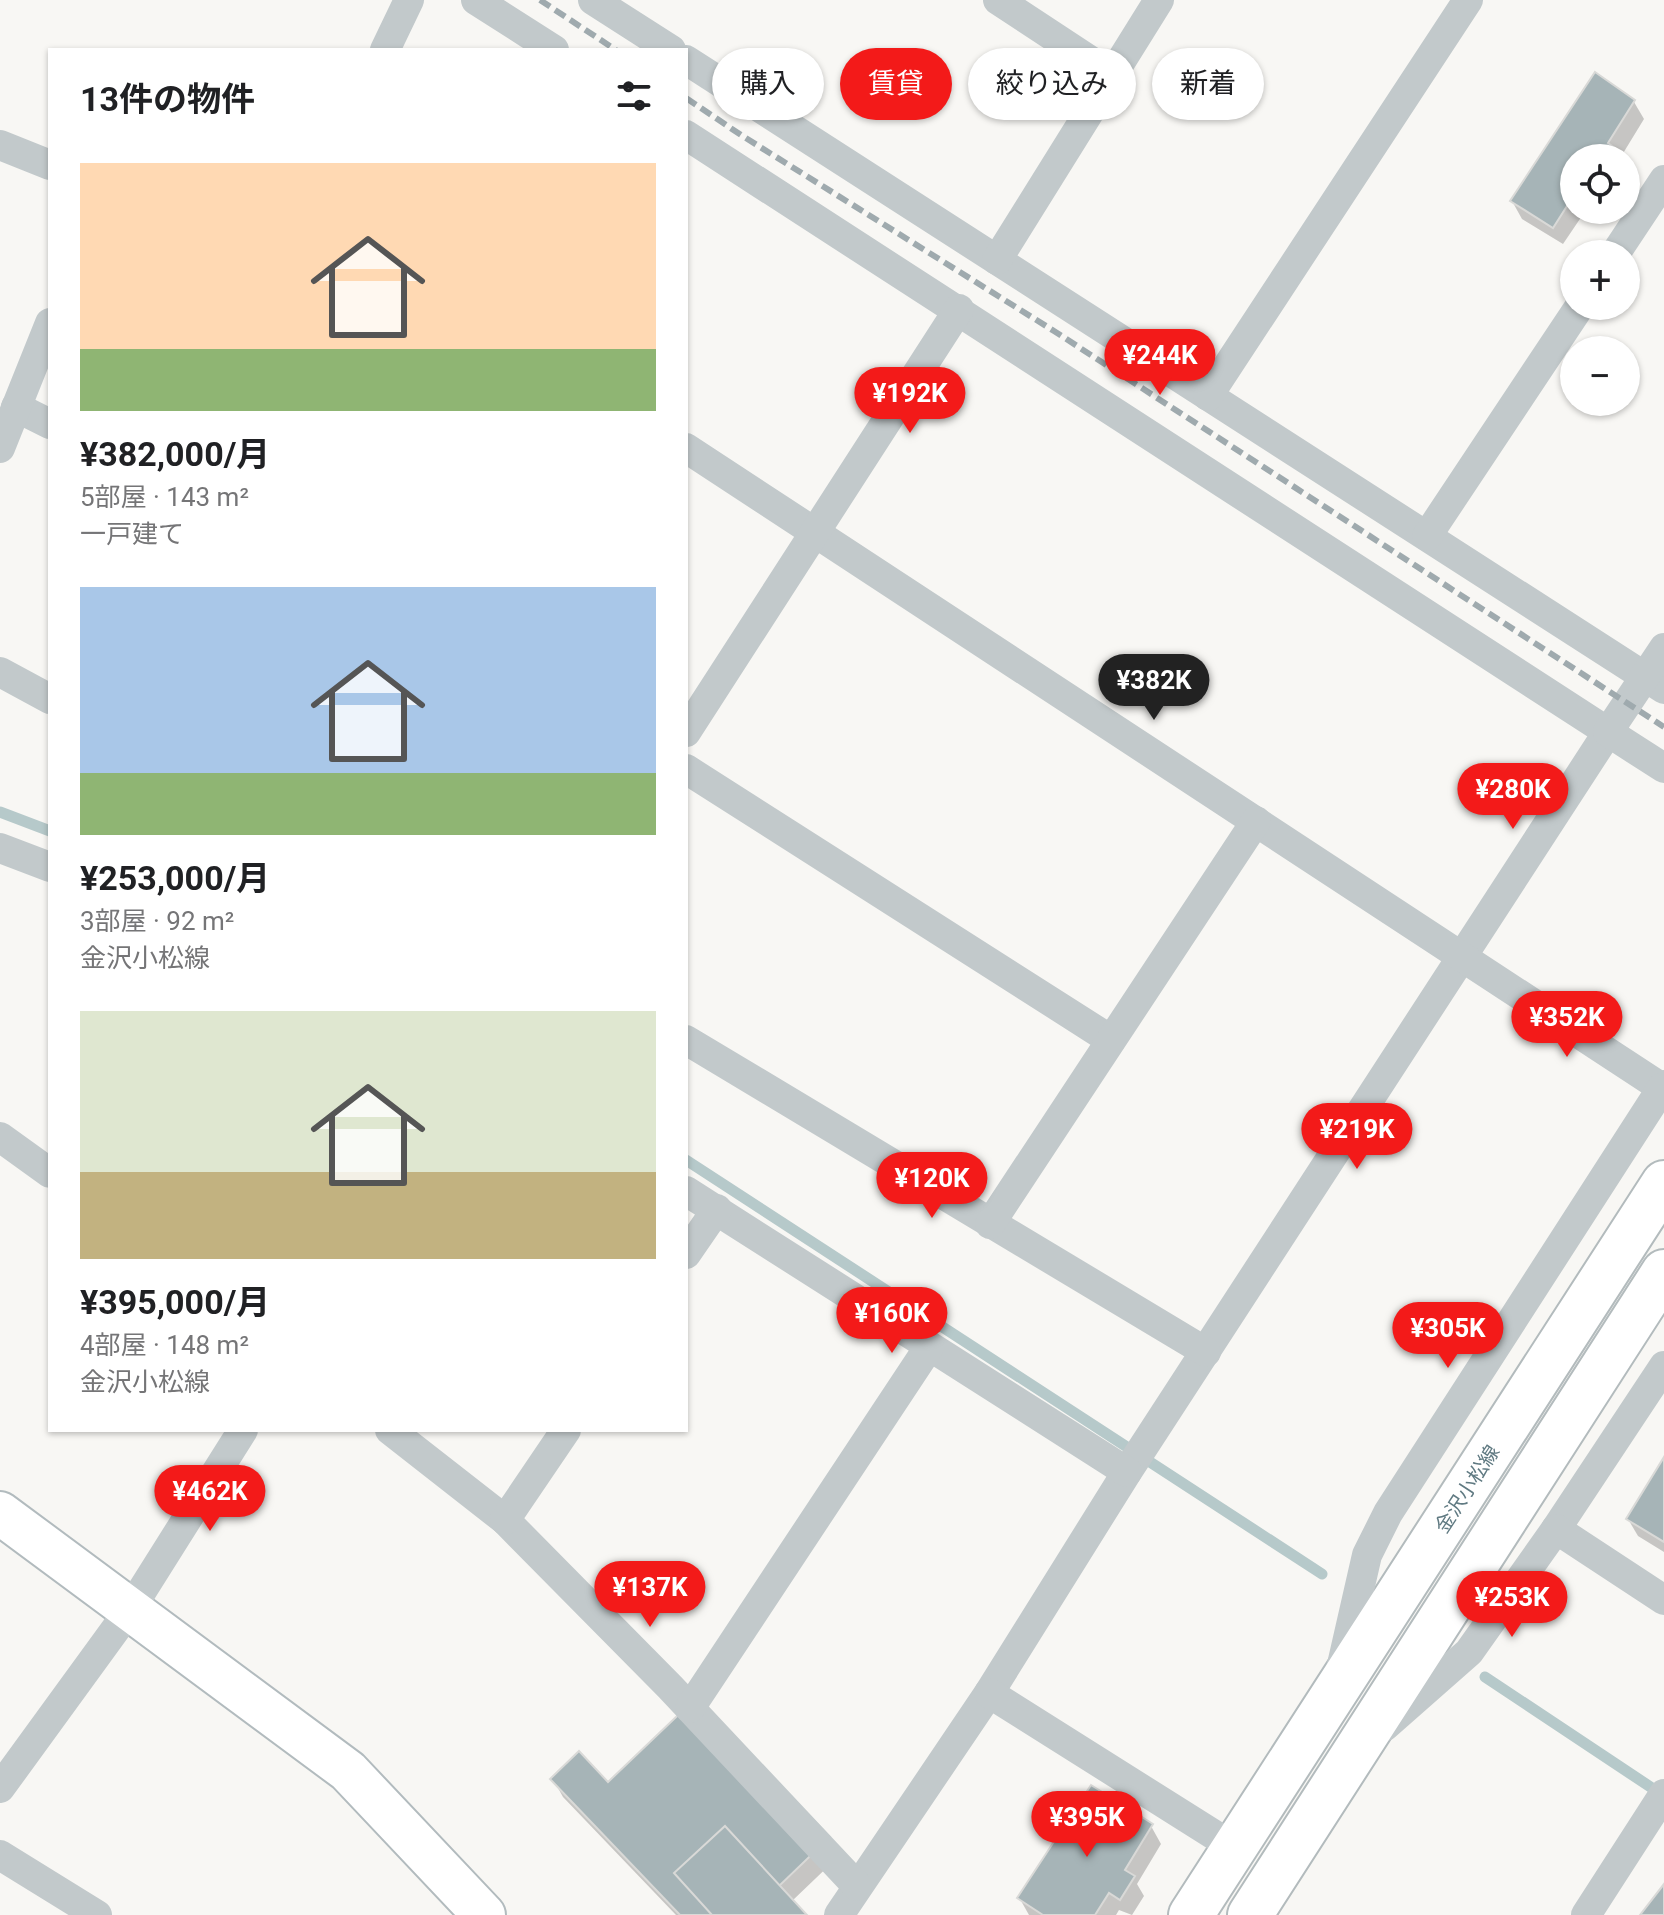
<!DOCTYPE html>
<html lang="ja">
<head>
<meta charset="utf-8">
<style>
  body { margin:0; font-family:Roboto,"Noto Sans JP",sans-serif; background:#f2f2f2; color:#202124; height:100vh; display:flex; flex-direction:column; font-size:30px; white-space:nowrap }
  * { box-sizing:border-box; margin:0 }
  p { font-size:26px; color:#757577 }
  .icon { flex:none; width:44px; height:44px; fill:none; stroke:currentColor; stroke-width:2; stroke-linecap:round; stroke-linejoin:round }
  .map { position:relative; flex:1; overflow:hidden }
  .side { position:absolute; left:48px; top:48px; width:640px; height:1384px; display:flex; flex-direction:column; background:#fff; border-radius:0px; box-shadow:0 2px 6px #0004 }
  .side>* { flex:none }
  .guide { position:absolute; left:712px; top:48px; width:760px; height:72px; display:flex; gap:16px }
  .tools { position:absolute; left:1560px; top:144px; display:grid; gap:16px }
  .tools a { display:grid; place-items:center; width:80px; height:80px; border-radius:50%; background:#fff; box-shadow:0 2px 6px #0004; font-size:40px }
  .price { position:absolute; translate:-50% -68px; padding:0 18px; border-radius:28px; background:#f31a19; color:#fff; font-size:26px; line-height:52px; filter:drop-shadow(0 2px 4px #0008) }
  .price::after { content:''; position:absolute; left:50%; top:48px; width:24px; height:18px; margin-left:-12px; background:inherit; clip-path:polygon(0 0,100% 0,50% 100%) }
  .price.on { background:#222; color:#fff }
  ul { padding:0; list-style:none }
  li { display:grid; align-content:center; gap:16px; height:424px; padding:0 32px }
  li span { display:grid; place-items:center; height:248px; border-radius:0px; color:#555 }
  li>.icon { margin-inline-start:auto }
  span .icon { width:144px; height:144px; fill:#fffc; stroke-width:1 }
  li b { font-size:34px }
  h2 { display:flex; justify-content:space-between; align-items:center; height:96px; padding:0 32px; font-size:34px }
  .tag { padding:0 28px; border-radius:36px; background:#fff; box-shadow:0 2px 6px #0004; font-size:28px; line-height:72px }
  .tag.on { background:#f31a19; color:#fff }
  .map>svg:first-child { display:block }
  .shadow { fill:#0003 }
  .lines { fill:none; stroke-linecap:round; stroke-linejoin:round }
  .stream { stroke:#b6c9ca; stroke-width:11 }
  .building { fill:#a6b4b7; stroke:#d9d9d7; stroke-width:2 }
  .secondary-casing { stroke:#b2bbbe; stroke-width:46 }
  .primary-casing { stroke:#b3bbbd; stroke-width:48 }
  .street { stroke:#c2c9cb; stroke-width:30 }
  .secondary { stroke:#fff; stroke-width:42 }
  .primary { stroke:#fff; stroke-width:44 }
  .rail { stroke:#9faaae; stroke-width:6; stroke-dasharray:12 6; stroke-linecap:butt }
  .labels { text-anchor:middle; stroke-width:8; stroke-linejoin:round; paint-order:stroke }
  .street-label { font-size:20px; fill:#607a82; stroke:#fff }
</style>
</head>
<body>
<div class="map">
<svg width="1664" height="1915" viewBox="0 0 1664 1915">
  <rect width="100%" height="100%" fill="#f8f7f4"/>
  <g class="shadow">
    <path d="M 1634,102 L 1644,119 L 1622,155 L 1623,158 L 1574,158 L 1574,210 L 1586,210 L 1563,244 L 1522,219 L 1512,201 Z"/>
    <path d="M 1626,162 L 1632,173 L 1626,183 Z"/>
    <path d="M 1664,1461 L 1664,1552 L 1638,1536 L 1628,1519 Z"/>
    <path d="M 553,1779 L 608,1785 L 839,1856 L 792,1901 L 804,1915 L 676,1915 L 563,1797 Z"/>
    <path d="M 1151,1826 L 1161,1844 L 1137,1884 L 1144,1896 L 1132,1915 L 1119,1910 L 1116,1915 L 1029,1915 L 1020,1899 Z"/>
  </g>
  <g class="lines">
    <g class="stream">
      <path d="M 0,812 L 50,831"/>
      <path d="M 686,1160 L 1322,1574"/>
      <path d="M 1485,1677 L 1661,1794"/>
    </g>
  </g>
  <g class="building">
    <path d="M 1595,72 L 1635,100 L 1608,143 L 1623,154 L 1621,158 L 1574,158 L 1574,195 L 1553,228 L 1510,201 Z"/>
    <path d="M 1664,1457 L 1664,1542 L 1626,1519 Z"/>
    <path d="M 696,1698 L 830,1837 L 749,1915 L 680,1915 L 550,1779 L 579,1751 L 608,1782 Z"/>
    <path d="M 1091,1785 L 1153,1824 L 1125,1870 L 1135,1876 L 1120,1900 L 1109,1893 L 1095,1915 L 1043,1915 L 1017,1898 Z"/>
    <path d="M 725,1826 L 807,1915 L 712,1915 L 674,1873 Z"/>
    <path d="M 1664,1884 L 1664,1915 L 1640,1915 Z"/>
  </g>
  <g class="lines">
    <g class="secondary-casing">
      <path id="secondary" d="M 0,1513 L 348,1771 L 484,1915"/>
    </g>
    <g class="primary-casing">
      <g id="primary">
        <path d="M 1191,1915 L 1664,1183"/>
        <path d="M 1250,1915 L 1664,1272"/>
      </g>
    </g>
    <g class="street">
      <path d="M 476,0 L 554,50"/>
      <path d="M 593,0 L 671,50"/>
      <path d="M 998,0 L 1112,75"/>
      <path d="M 385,50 L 409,0"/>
      <path d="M 686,60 L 1664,689"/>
      <path d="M 686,135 L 1608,732 L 1127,1472 L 989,1693 L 839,1915"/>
      <path d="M 0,145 L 50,165"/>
      <path d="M 1615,254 L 1664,180"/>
      <path d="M 997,260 L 1159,0"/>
      <path d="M 1208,396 L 1468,0"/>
      <path d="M 16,407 L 50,424"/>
      <path d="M 0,448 L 50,323"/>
      <path d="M 686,448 L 1662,1088 L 1664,1085"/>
      <path d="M 1427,536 L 1580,306"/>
      <path d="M 1664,648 L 1608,732 L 1664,768"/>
      <path d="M 0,672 L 50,699"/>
      <path d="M 686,732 L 959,309"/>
      <path d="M 686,769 L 1111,1040"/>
      <path d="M 0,848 L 50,867"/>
      <path d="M 686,1040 L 1206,1352"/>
      <path d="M 0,1137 L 50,1173"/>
      <path d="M 686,1191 L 1127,1472"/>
      <path d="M 990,1224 L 1256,821"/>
      <path d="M 686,1254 L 717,1209"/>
      <path d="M 390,1430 L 505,1520 L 670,1687 L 857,1886"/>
      <path d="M 505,1520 L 566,1430"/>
      <path d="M 1556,1529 L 1664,1366"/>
      <path d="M 1341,1669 L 1367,1555 L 1388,1513 L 1662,1088"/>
      <path d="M 989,1693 L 1235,1848"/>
      <path d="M 690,1708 L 929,1347"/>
      <path d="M 1385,1726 L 1469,1652 L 1556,1529 L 1664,1600"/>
      <path d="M 0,1788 L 131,1608 L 243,1430"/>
      <path d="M 0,1855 L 97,1915"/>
      <path d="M 1586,1915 L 1664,1794"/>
    </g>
    <use href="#secondary" class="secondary"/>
    <use href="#primary" class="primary"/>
    <g class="rail">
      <path d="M 540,0 L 616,50"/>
      <path d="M 686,98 L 741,135 L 1054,331 L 1664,727"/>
    </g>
  </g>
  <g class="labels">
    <g class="street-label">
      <text transform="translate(1467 1489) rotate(-57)" y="7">金沢小松線</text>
    </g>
  </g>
</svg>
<div class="tools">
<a><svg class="icon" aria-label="locate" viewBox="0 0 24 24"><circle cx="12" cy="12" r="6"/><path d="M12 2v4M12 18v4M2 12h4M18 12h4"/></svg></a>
<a>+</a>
<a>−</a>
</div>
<b class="price" style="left:1160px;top:397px">¥244K</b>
<b class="price" style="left:910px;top:435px">¥192K</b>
<b class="price on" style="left:1154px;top:722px">¥382K</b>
<b class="price" style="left:1513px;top:831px">¥280K</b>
<b class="price" style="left:1567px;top:1059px">¥352K</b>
<b class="price" style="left:1357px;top:1171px">¥219K</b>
<b class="price" style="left:932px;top:1220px">¥120K</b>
<b class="price" style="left:892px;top:1355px">¥160K</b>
<b class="price" style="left:1448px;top:1370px">¥305K</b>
<b class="price" style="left:210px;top:1533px">¥462K</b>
<b class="price" style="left:650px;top:1629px">¥137K</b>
<b class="price" style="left:1512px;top:1639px">¥253K</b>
<b class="price" style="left:1087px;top:1859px">¥395K</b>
<div class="guide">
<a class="tag">購入</a>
<a class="tag on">賃貸</a>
<a class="tag">絞り込み</a>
<a class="tag">新着</a>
</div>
<section class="side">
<h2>13件の物件<svg class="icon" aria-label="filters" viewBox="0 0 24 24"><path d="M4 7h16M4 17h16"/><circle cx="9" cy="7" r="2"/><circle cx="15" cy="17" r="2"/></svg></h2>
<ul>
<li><span style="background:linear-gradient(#ffd9b3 75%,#8fb573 0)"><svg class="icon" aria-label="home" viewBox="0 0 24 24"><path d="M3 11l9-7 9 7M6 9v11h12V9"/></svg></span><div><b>¥382,000/月</b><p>5部屋 · 143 m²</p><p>一戸建て</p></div></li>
<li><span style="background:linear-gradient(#a9c7e8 75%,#8fb573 0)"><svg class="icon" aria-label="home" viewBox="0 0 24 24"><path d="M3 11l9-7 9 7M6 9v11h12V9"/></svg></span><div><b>¥253,000/月</b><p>3部屋 · 92 m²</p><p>金沢小松線</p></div></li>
<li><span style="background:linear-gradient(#dfe7d0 65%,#c2b280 0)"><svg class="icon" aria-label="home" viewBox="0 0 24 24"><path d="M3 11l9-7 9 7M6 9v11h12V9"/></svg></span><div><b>¥395,000/月</b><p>4部屋 · 148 m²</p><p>金沢小松線</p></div></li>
</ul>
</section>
</div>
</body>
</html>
